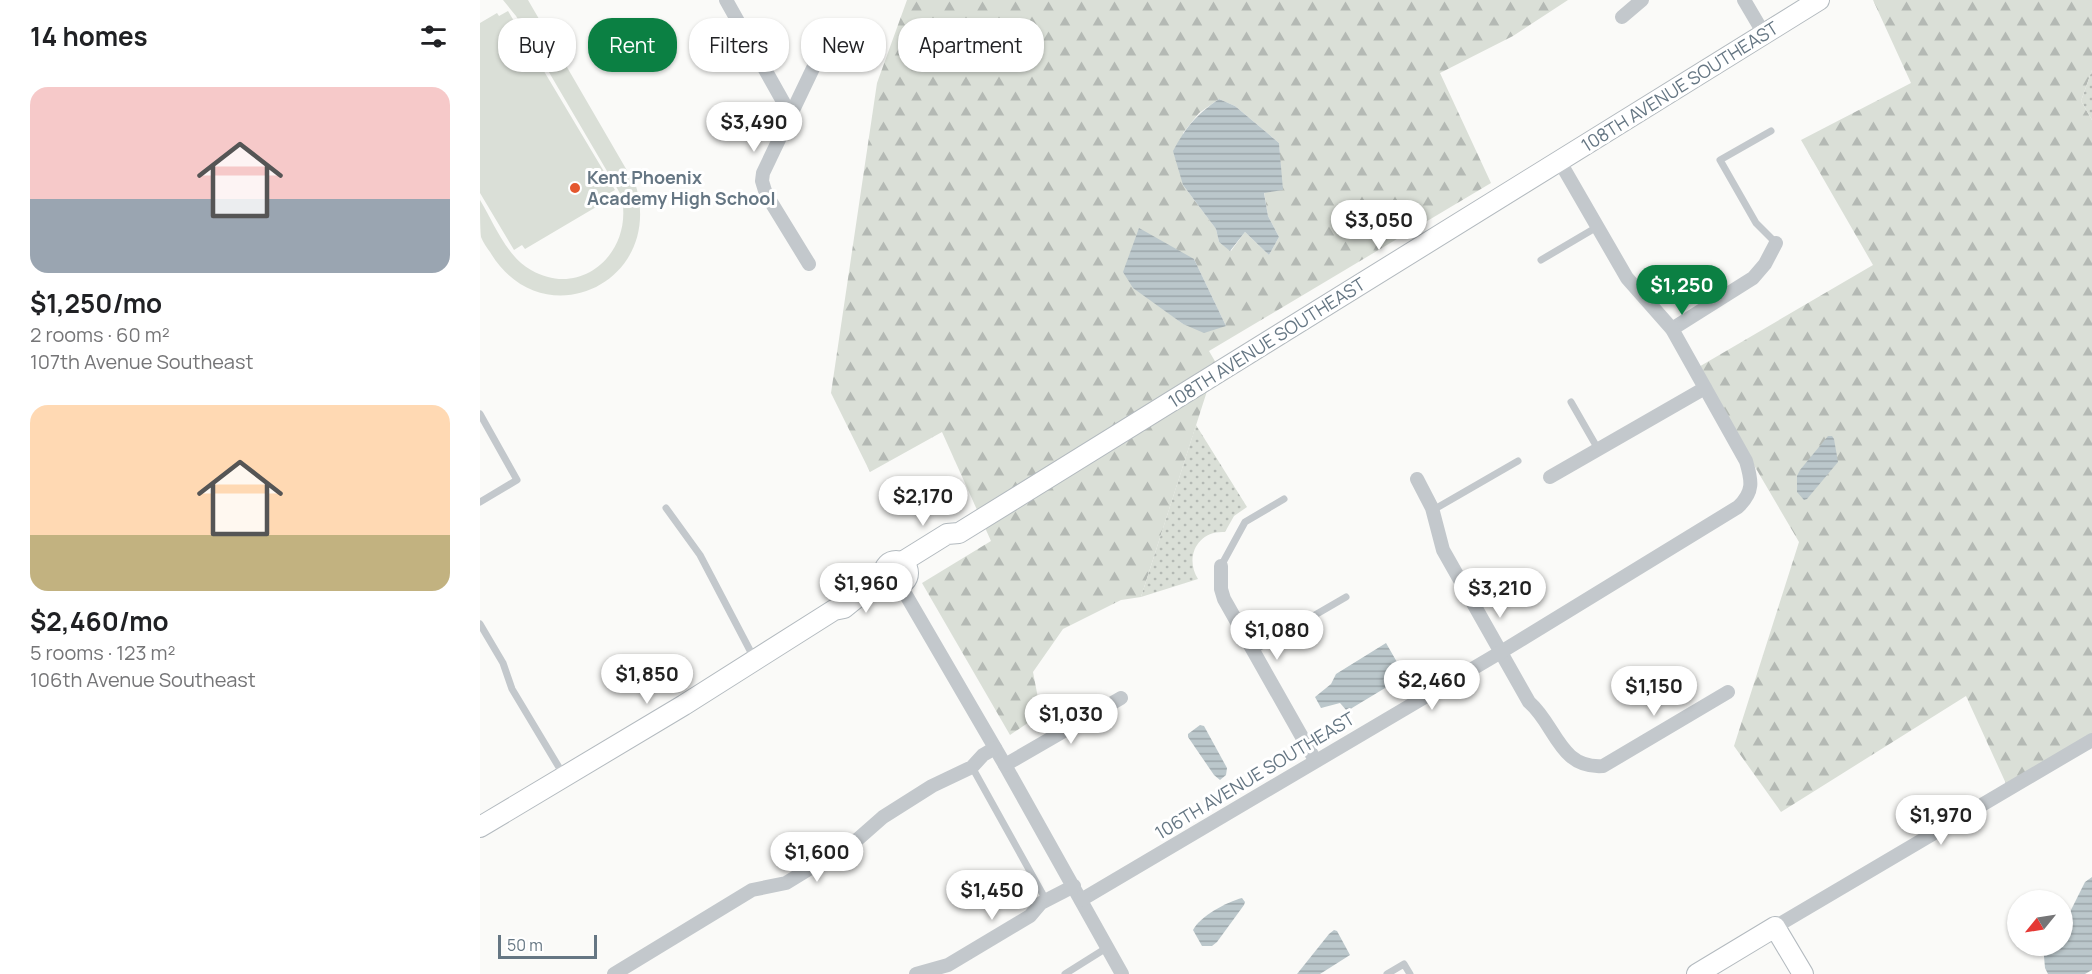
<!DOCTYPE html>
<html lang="en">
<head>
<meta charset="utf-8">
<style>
  body { margin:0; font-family:Manrope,sans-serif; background:#f6f6f6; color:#202124; height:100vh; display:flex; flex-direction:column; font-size:22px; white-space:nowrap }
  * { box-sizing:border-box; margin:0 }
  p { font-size:20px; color:#757577 }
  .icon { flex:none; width:33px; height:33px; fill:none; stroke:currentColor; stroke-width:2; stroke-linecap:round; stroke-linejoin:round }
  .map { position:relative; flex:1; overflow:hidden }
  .panel { display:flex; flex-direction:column; background:#fff; width:480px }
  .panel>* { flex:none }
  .banner { position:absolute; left:18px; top:18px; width:570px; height:54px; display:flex; gap:12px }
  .needle { width:39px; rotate:240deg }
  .tools { position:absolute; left:1527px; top:890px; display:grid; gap:12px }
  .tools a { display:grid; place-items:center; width:66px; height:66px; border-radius:50%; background:#fff; box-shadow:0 2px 4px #0004; font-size:30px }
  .scale { position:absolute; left:18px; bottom:15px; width:99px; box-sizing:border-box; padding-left:6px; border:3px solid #657683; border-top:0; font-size:16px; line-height:21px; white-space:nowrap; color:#657683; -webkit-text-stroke:4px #fff; paint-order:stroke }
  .price { position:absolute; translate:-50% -51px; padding:0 14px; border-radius:21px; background:#fff; color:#222; font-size:20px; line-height:39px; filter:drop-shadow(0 2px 3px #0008) }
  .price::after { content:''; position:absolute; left:50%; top:36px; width:18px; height:14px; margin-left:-9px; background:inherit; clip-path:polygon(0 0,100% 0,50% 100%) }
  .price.on { background:#0b8043; color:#fff }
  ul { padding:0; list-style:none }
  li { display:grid; align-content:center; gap:12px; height:318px; padding:0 30px }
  li span { display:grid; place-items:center; height:186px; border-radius:18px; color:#555 }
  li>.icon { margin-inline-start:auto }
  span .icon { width:108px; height:108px; fill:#fffc; stroke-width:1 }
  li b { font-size:26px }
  h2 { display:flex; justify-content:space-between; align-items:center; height:72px; padding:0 30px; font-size:26px }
  .chip { padding:0 21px; border-radius:24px; background:#fff; box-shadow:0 2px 4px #0004; font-size:21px; line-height:54px }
  .chip.on { background:#0b8043; color:#fff }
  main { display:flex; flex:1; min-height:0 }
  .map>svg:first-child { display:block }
  .forest { fill:url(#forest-firs); fill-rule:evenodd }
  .park { fill:url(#park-dots) }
  .pitch { fill:#dadfd7 }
  .water { fill:url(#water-rules) }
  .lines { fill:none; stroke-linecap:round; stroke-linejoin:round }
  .secondary-casing { stroke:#b3babf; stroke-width:22 }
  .lane { stroke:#c3c8cc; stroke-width:7 }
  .street { stroke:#c3c8cc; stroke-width:14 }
  .secondary { stroke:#fff; stroke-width:20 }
  .poi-dot { fill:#e4572e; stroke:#fff; stroke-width:2 }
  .labels { text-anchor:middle; stroke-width:6; stroke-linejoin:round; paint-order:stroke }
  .street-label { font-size:18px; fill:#657683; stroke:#fff }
  .poi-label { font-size:18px; font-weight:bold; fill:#657683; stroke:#fff; text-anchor:start }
</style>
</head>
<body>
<main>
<section class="panel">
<h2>14 homes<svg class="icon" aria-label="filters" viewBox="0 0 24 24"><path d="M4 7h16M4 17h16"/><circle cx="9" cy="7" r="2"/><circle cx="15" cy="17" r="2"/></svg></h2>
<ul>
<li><span style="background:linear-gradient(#f6c9c9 60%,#9aa5b1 0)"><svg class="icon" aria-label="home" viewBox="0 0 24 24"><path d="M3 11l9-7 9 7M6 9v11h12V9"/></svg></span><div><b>$1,250/mo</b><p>2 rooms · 60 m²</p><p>107th Avenue Southeast</p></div></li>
<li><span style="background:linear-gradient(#ffd9b3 70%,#c2b280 0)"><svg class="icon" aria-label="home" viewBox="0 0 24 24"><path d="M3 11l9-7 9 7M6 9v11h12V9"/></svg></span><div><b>$2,460/mo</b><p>5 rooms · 123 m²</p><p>106th Avenue Southeast</p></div></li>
</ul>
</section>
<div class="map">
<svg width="1612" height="974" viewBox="0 0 1612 974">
  <defs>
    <pattern id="forest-firs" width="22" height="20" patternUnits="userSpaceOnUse" patternTransform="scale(1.5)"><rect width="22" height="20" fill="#dadfd7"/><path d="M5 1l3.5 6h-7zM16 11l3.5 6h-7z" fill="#b4b9b4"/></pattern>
    <pattern id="park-dots" width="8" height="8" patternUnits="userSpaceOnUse" patternTransform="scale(1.5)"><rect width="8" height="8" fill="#dadfd7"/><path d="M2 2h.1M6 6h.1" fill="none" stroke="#b4b9b4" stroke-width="1.8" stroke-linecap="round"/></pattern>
    <pattern id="water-rules" width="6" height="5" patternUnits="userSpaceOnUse" patternTransform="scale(1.5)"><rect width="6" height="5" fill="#bbc7cb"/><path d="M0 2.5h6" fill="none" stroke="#9ca6aa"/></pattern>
  </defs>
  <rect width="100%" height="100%" fill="#fafaf8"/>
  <g class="forest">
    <path d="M 427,0 L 1088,0 L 1033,36 L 960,73 L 1011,183 L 729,351 L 736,363 L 661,597 L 641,600 L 583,629 L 553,672 L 561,714 L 530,735 L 442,583 L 511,541 L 462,432 L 390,472 L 351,393 L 397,83 ZM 739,99 L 755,106 L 799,143 L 802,190 L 784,192 L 788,216 L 799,237 L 789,255 L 765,232 L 751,251 L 739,242 L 736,229 L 703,185 L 703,133 L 719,113 ZM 714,259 L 746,326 L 703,324 L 682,308 Z"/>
    <path d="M 1393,0 L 1612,0 L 1612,70 L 1601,101 L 1612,120 L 1612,740 L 1528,788 L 1486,696 L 1301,812 L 1254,746 L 1319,542 L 1217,368 L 1393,265 L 1321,140 L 1431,83 Z"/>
  </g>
  <g class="park">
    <path d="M 1612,70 L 1612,120 L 1601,101 Z"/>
    <path d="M 716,425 L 767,507 L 754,516 L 745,532 C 718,530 704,557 718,579 L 661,597 Z"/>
  </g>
  <g class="pitch">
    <path d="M 23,0 L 48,0 L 156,186 C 184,284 62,339 10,252 C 7,248 3,242 1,237 C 0,227 0,211 0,200 C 14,223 26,256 51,270 C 103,300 155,250 141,195 L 36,16 Z"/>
    <path d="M 28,11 L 135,190 L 126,195 L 128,200 L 45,249 L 42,245 L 34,250 L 0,193 L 0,23 L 17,13 L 19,16 Z"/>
  </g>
  <g class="water">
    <path d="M 739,99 L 755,106 L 799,143 L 803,190 L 784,193 L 788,216 L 799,237 L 789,255 L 765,232 L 750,251 L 739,242 L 736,229 L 703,185 L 693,151 C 706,127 716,115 739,99 Z"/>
    <path d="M 659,228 L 714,259 L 746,326 L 724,333 L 703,324 L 653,288 L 643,272 Z"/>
    <path d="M 1348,436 L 1352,436 L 1354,439 L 1358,462 L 1327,499 L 1324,500 L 1317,492 L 1317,476 L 1320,470 Z"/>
    <path d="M 906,643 L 925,676 L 867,711 L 860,703 L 841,708 L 835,697 L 851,684 L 856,674 Z"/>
    <path d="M 720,725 L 724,726 L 747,768 L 746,775 L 740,780 L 734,775 L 708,737 L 708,734 Z"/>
    <path d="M 1612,877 L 1612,970 L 1605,974 L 1568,974 L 1565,968 L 1563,945 L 1582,945 L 1583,926 L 1605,882 Z"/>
    <path d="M 762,898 L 765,902 L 764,905 L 737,942 L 732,946 L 722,946 L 713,930 C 720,916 747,902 762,898 Z"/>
    <path d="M 854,930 L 857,931 L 870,955 L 840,974 L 817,974 L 849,934 Z"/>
  </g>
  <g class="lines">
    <g class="secondary-casing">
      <g id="secondary">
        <circle cx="416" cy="573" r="12"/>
        <path d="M 422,562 L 467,534 L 479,533 L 1339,0"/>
        <path d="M 0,827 L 204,705 L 354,610 L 364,608 L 385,591 L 409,583"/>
        <path d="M 1217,974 L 1295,927 L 1323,974"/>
      </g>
    </g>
    <g class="lane">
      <path d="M 1291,131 L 1240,160 L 1276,223 L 1296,243"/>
      <path d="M 1061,260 L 1117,227"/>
      <path d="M 1091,402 L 1118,449"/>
      <path d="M 0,414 L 37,480 L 0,502"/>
      <path d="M 186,508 L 220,555 L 274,658"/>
      <path d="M 953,510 L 1038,461"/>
      <path d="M 741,566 L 765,522 L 804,499"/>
      <path d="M 0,624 L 23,663 L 32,689 L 83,774"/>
      <path d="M 773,651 L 866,597"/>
      <path d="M 492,767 L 566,900"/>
      <path d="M 585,974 L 628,947"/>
      <path d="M 907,974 L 924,964 L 930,974"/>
    </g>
    <g class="street">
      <path d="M 246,0 L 310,114"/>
      <path d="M 1264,0 L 1284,34"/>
      <path d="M 1142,17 L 1162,0"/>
      <path d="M 329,264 L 286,194 L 282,181 L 283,173 L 347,39"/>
      <path d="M 1192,329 L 1273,278 L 1285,264 L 1296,243"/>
      <path d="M 1070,477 L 1225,388"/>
      <path d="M 937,479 L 952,508 L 963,550 L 1049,702 C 1076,725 1079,769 1123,766 L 1248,692"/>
      <path d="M 741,566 L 741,589 L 744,599 L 835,760"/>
      <path d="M 416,585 L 426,595 L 525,765 L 642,974"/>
      <path d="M 525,765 L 641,698"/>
      <path d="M 601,900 L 1021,652 L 1258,507 C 1274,492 1272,481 1266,461 L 1192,329 L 1147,278 L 1080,162"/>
      <path d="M 1295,927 L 1612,740"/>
      <path d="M 134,974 L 272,890 L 306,883 L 378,839 L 403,817 L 452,786 L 492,767 L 503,755 L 515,748"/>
      <path d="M 436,974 L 468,965 L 550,916 L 561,903 L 594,886"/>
    </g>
    <use href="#secondary" class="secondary"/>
  </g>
  <circle class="poi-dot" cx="95" cy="188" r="6"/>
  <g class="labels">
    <g class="street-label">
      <text transform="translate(1200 87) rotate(-32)" y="6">108TH AVENUE SOUTHEAST</text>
      <text transform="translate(787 343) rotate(-32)" y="6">108TH AVENUE SOUTHEAST</text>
      <text transform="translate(775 776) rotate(-31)" y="6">106TH AVENUE SOUTHEAST</text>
    </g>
    <g class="poi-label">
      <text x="107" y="184">Kent Phoenix<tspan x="107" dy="21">Academy High School</tspan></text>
    </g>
  </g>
</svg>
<div class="tools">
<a><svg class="needle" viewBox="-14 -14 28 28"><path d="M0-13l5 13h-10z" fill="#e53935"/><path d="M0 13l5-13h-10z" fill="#757577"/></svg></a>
</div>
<div class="scale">50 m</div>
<b class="price" style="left:274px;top:153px">$3,490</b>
<b class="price" style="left:899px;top:251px">$3,050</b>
<b class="price on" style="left:1202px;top:316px">$1,250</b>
<b class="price" style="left:443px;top:527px">$2,170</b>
<b class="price" style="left:386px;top:614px">$1,960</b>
<b class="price" style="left:1020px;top:619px">$3,210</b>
<b class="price" style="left:797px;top:661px">$1,080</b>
<b class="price" style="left:167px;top:705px">$1,850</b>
<b class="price" style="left:952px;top:711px">$2,460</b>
<b class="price" style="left:1174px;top:717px">$1,150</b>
<b class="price" style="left:591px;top:745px">$1,030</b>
<b class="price" style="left:1461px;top:846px">$1,970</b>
<b class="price" style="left:337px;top:883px">$1,600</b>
<b class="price" style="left:512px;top:921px">$1,450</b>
<div class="banner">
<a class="chip">Buy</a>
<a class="chip on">Rent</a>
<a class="chip">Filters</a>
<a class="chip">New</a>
<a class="chip">Apartment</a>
</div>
</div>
</main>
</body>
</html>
